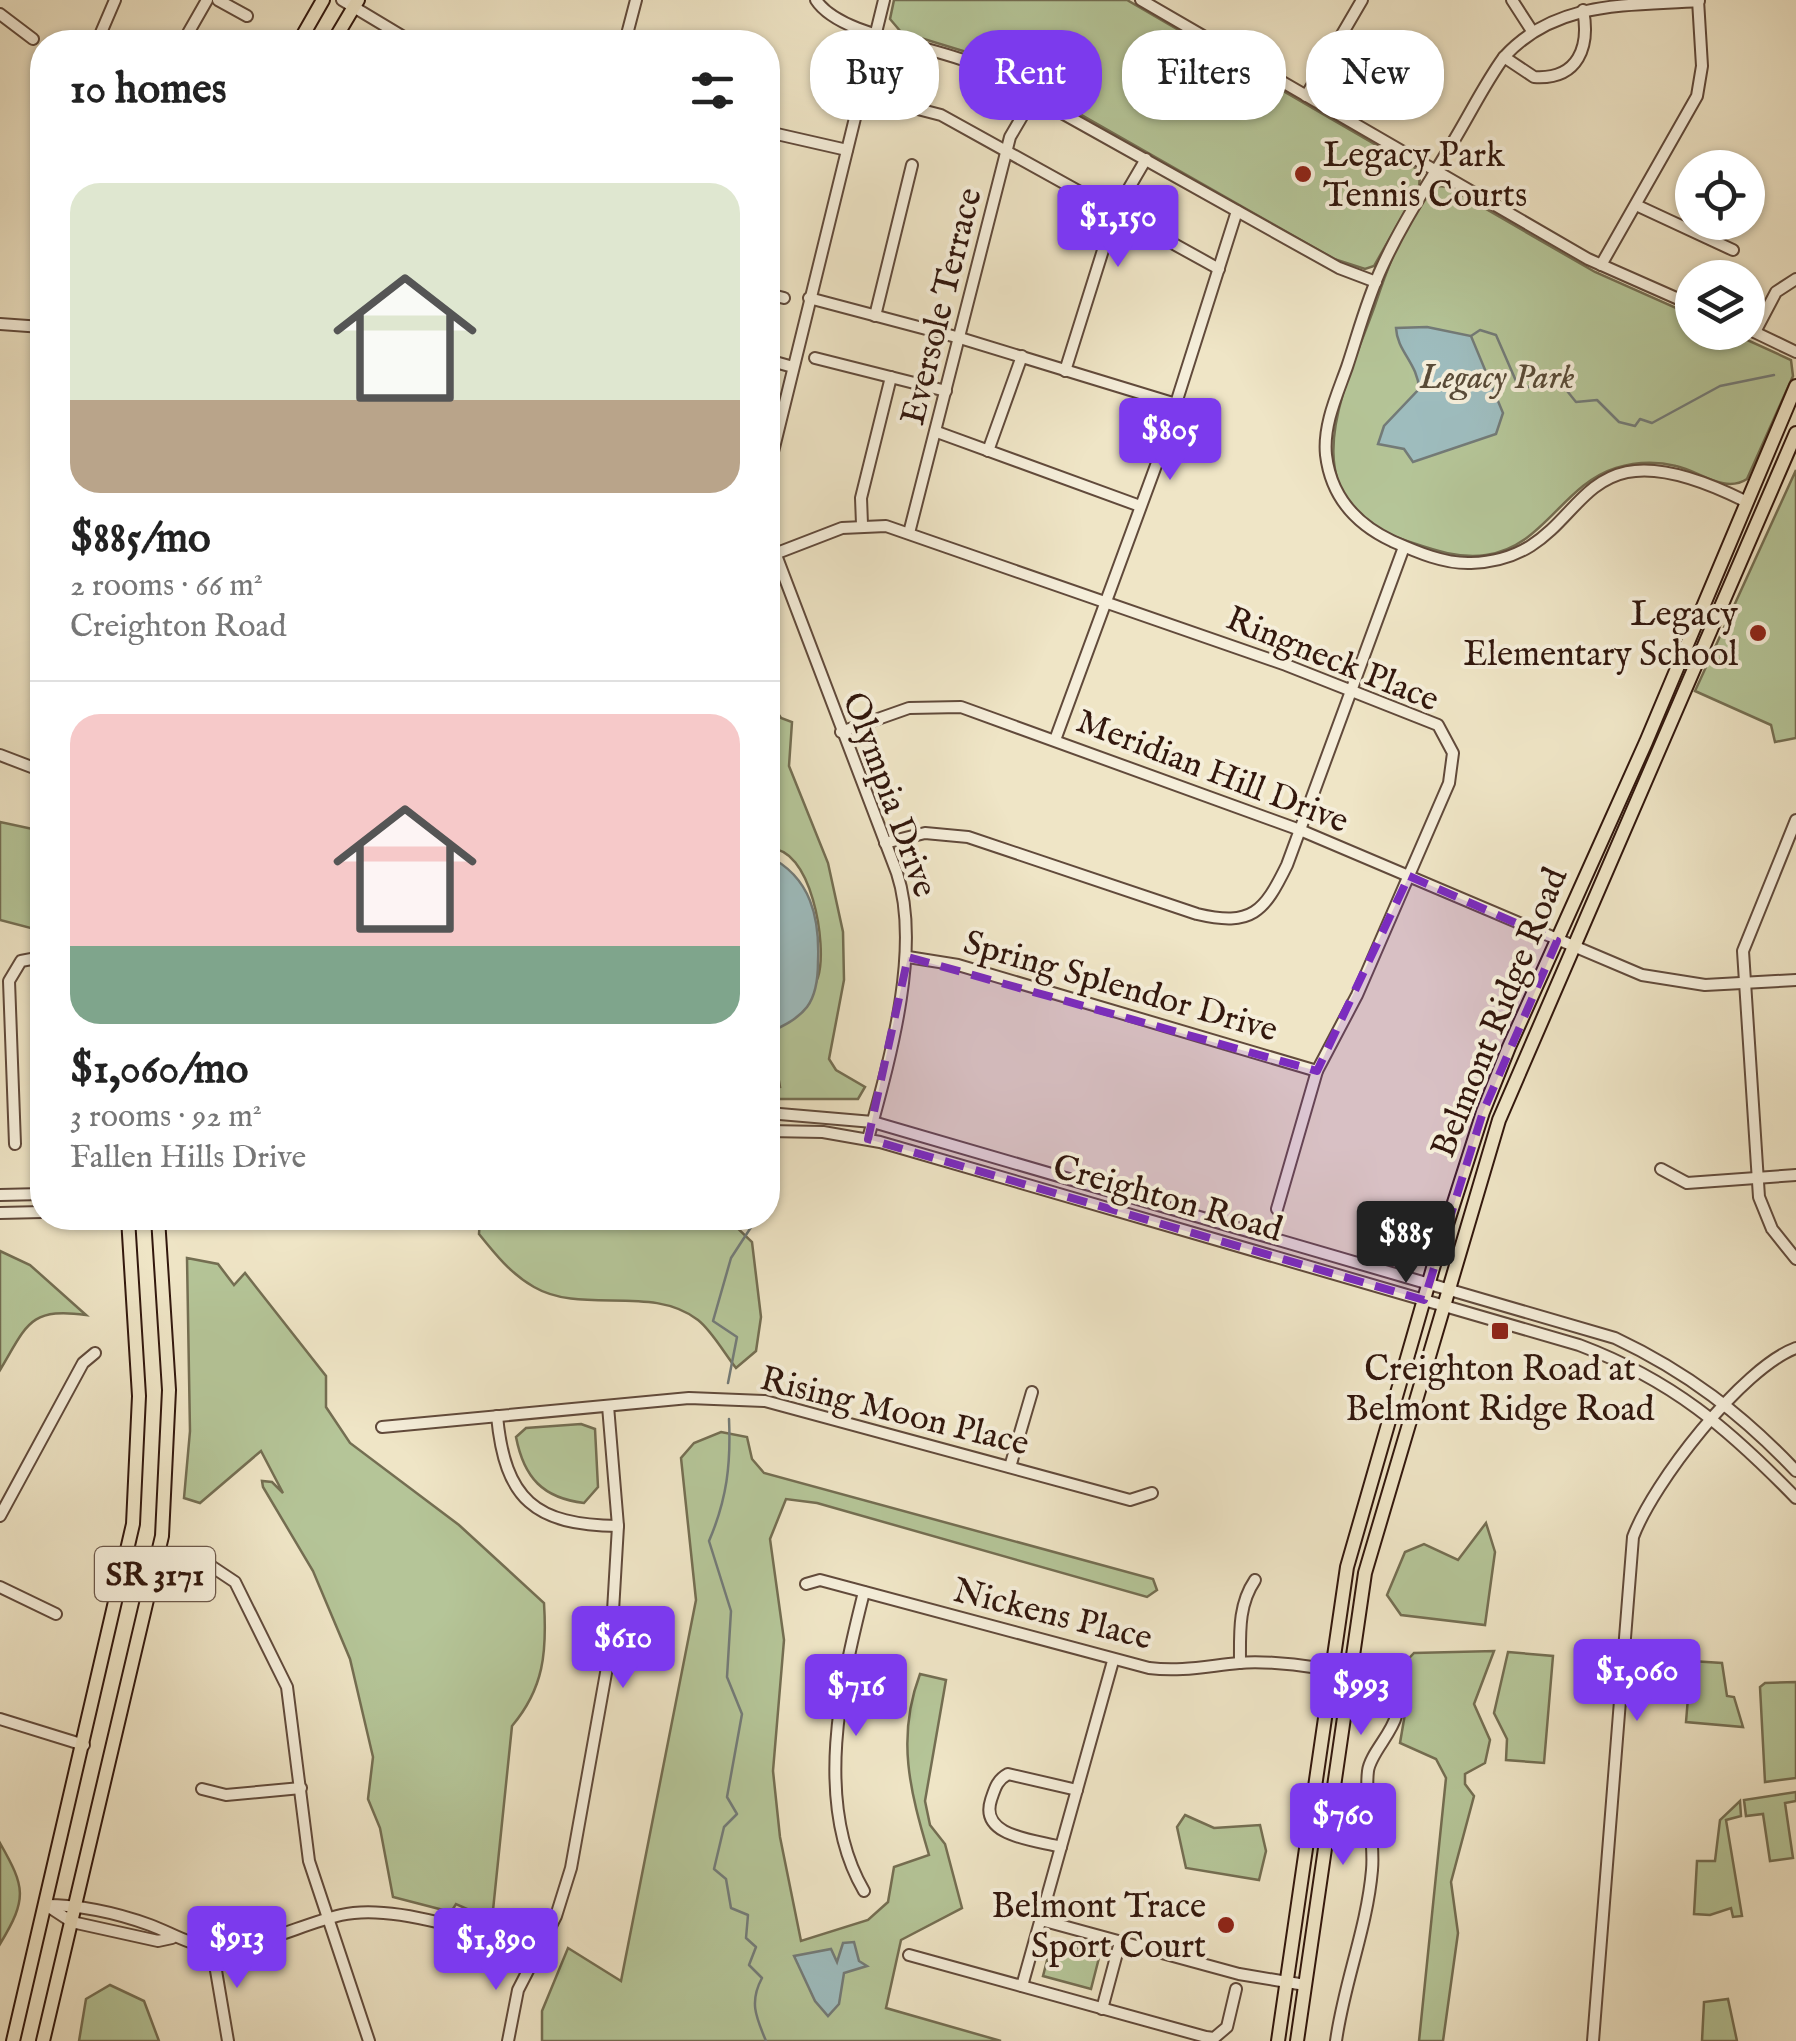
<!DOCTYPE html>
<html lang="en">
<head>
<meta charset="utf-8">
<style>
  body { margin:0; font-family:"IM FELL English",serif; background:#f2f2f2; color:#222; height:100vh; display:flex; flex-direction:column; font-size:38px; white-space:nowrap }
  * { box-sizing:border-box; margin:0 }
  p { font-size:32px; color:#767676 }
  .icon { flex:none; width:55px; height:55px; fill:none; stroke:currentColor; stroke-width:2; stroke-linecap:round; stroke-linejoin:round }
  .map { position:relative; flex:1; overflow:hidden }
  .side { position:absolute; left:30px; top:30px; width:750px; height:1200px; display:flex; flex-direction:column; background:#fff; border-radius:40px; box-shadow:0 2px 8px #0004 }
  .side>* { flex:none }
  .top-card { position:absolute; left:810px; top:30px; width:835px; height:90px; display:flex; gap:20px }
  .tools { position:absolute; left:1675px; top:150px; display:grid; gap:20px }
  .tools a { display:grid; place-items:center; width:90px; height:90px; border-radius:50%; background:#fff; box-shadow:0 2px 8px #0004; font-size:50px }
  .price { position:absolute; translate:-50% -85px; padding:0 22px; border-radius:10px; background:#7c3aed; color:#fff; font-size:32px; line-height:65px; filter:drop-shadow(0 2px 5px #0008) }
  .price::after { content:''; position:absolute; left:50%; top:60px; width:30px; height:22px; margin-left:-15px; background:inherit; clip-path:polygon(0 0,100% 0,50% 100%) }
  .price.on { background:#222; color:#fff }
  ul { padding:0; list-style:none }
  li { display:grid; align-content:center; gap:20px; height:530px; padding:0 40px }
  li+li { border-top:2px solid #e0e0e0 }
  li span { display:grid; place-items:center; height:310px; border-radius:30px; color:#555 }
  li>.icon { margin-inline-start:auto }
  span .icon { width:180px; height:180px; fill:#fffc; stroke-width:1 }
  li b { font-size:42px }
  h2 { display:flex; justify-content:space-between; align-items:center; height:120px; padding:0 40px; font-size:42px }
  .chip { padding:0 35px; border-radius:40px; background:#fff; box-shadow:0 2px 8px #0004; font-size:35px; line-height:90px }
  .chip.on { background:#7c3aed; color:#fff }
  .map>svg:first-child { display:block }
  .green { fill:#b5c598; stroke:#746e52; stroke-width:2.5 }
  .water { fill:#9ebdbf; stroke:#737b78; stroke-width:2.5 }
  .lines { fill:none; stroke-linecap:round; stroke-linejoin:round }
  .stream { stroke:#737b78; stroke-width:2.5 }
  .minor-casing { stroke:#614a3b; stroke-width:14 }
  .major-casing { stroke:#32170d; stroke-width:16 }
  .minor { stroke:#f5eeda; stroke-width:10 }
  .major { stroke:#efe5c6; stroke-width:12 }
  .marked { fill:#7b2cbf; fill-opacity:0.2; stroke:#7b2cbf; stroke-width:8; stroke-dasharray:20 12; stroke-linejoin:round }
  .poi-dot { fill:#8f2418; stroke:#f5eeda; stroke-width:4 }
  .labels { text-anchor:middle; stroke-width:8; stroke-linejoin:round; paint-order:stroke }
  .shield { fill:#f5eeda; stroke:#6c584a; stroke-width:2.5 }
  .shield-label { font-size:32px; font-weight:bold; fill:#32170d }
  .poi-label { font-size:35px; fill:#32170d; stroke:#f5eeda; text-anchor:end }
  .street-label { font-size:35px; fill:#32170d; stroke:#f5eeda }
  .park-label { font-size:35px; font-style:italic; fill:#594b37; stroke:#f5eeda }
</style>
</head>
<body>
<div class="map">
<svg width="1796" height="2041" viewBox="0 0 1796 2041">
  <rect width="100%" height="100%" fill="#efe5c6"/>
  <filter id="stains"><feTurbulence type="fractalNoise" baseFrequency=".002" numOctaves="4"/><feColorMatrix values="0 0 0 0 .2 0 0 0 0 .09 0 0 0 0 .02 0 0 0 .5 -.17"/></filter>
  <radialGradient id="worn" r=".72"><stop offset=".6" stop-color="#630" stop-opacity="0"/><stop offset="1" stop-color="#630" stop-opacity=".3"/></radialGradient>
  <g class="green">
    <path d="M 894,0 L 1127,0 L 1414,167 L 1420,175 L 1419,187 L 1374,266 L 1365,269 L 1334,259 L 976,55 L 901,32 L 890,19 Z"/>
    <path d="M 1439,186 L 1448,187 L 1595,272 L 1692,315 L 1692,332 L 1732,333 L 1791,360 L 1793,376 L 1747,479 C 1724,494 1700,471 1676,466 C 1656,461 1635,462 1616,468 C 1562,485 1544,547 1486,555 C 1457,559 1431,549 1404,540 C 1285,498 1346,387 1375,305 C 1385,275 1411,201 1439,186 Z"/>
    <path d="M 1796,470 L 1796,738 L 1775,742 L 1771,725 L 1695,691 Z"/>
    <path d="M 768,698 L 781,718 L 792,722 L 789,766 L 828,863 L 843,932 L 844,980 L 829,1059 L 836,1070 L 865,1087 L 858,1099 L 768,1099 L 768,1089 L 780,1087 L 779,1081 L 768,1074 L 768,1034 C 789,1023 810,1002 818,977 C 828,946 811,844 768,849 Z"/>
    <path d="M 0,822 L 42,831 L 42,931 L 0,920 Z"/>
    <path d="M 480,1218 L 727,1218 L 752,1242 L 761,1317 L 756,1351 L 736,1368 C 724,1353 712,1331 698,1320 C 652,1284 582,1315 534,1287 C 511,1274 495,1254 479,1234 Z"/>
    <path d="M 0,1251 L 30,1265 L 86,1315 C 29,1307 27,1325 0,1370 Z"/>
    <path d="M 187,1258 L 218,1264 L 234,1285 L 245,1273 L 326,1376 L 326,1407 L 350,1443 L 459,1525 L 544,1603 C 547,1652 544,1688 512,1726 L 492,1920 L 456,1904 L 451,1912 L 393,1897 L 380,1828 L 368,1799 L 373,1757 L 350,1659 L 313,1571 L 263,1487 L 262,1481 L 272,1482 L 283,1493 L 261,1451 L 200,1503 L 184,1498 L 190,1431 Z"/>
    <path d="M 581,1424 L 595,1429 L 598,1487 L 584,1503 C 543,1498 524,1478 516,1437 L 526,1428 Z"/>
    <path d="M 721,1432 L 747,1437 L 752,1459 L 764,1473 L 1153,1579 L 1157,1590 L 1147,1597 L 817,1503 L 786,1499 L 770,1539 L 784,1640 L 773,1771 L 780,1837 L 801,1941 L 868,1920 L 888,1902 L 894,1867 L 929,1855 C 910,1791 896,1738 920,1674 L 946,1680 L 925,1801 L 930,1825 L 945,1844 L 962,1908 L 901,1940 L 886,2008 L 1001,2041 L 542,2041 L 542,2011 L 568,1948 L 621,1981 L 696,1600 L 681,1458 L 694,1443 Z"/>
    <path d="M 1486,1523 L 1495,1552 L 1485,1625 L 1401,1615 L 1387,1595 L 1405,1552 L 1424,1544 L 1458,1560 Z"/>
    <path d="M 1494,1651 L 1474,1704 L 1490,1740 L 1485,1763 L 1465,1774 L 1465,1784 L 1474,1796 L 1451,1882 L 1458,1933 L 1443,2041 L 1419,2041 L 1446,1778 L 1436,1759 L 1400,1743 L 1407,1702 L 1398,1670 L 1414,1653 Z"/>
    <path d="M 1508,1652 L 1553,1656 L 1544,1763 L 1506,1760 L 1507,1739 L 1494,1713 Z"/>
    <path d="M 1691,1661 L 1722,1663 L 1727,1696 L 1734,1697 L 1743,1727 L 1686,1722 Z"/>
    <path d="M 1796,1682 L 1796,1778 L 1765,1782 L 1760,1687 L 1765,1683 Z"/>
    <path d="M 1796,1792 L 1796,1801 L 1785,1803 L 1793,1858 L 1770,1861 L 1763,1814 L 1746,1816 L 1744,1800 Z"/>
    <path d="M 1740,1801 L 1741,1816 L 1726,1820 L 1742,1916 L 1733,1917 L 1731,1908 L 1710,1915 L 1694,1914 L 1697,1861 L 1715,1861 L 1720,1820 Z"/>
    <path d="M 1185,1815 L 1214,1828 L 1260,1825 L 1266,1851 L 1259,1880 L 1186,1868 L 1177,1827 Z"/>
    <path d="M 0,1843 C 25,1887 28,1898 0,1944 Z"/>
    <path d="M 1052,1941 L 1100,1954 L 1091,1989 L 1043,1976 Z"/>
    <path d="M 110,1985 L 144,2001 L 159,2041 L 79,2041 L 86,1999 Z"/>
    <path d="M 1728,1999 L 1737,2041 L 1702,2041 L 1704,2002 Z"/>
  </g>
  <g class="water">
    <path d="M 1427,327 L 1471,336 L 1503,413 L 1496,434 L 1413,462 L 1404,449 L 1378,444 L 1384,426 L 1419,389 C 1418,364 1397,351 1396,328 Z"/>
    <path d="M 768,856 C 811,877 820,918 818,962 C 818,976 816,995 807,1007 C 797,1020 781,1027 768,1033 Z"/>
    <path d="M 854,1942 L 859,1961 L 867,1966 L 844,1973 L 839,2004 L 828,2016 L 815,2001 L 794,1956 L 831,1949 L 837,1962 L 843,1943 Z"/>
  </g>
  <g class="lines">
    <g class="stream">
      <path d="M 1471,336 L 1480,330 L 1496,335 L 1516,381 L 1529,387 L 1559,381 L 1576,402 L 1597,400 L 1619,422 L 1635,426 L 1640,419 L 1652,423 L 1720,386 L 1774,375"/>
      <path d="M 768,1194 L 777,1164"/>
      <path d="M 728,1383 L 737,1337 L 713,1321 L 731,1258 L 757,1218"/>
      <path d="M 729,1419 C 731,1464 727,1499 709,1541 L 731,1611 L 727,1677 L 742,1714 L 727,1797 L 737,1814 L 724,1827 L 714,1869 L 726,1879 L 731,1908 L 748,1915 L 746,1938 L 756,1947 L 749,1965 L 762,1978 C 749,2002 756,2017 766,2041"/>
    </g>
    <g class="minor-casing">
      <g id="minor">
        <path d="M 218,0 L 247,16"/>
        <path d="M 342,0 L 412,42"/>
        <path d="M 816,0 C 840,37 933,45 976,65 L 1339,268 L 1376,282"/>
        <path d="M 1141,0 L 1588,259 L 1692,305"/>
        <path d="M 1512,0 L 1532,31"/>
        <path d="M 1699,1 C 1627,6 1556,0 1504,57 C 1485,83 1470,114 1453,142 C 1429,183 1402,223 1382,267 C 1367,299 1358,334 1347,367 C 1337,395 1323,425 1326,455 C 1331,496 1356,524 1392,541 C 1417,552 1444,564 1471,563 C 1599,559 1556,407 1745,501"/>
        <path d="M 0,14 L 33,39"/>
        <path d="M 97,42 L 115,0"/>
        <path d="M 183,42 L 207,0"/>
        <path d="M 625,42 L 636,0"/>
        <path d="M 1504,57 L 1534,77 C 1579,80 1590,46 1583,10"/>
        <path d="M 1306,96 L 1362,0"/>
        <path d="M 883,100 L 941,115 L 1219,269"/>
        <path d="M 768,132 L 847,150"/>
        <path d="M 42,176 L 42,173"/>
        <path d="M 1636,205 L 1733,250"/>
        <path d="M 1601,265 L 1697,96 L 1702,66 L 1698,0"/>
        <path d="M 768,294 L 784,298"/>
        <path d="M 809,298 L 960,338 L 1176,404"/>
        <path d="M 875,316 L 912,165"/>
        <path d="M 0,324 L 42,327"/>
        <path d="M 1748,329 L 1796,352"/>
        <path d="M 1755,332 L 1776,292 L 1796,279"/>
        <path d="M 815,358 L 946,391"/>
        <path d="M 768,360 L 793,367"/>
        <path d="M 1065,371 L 1115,212 L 1146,159"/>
        <path d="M 937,432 L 1140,506"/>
        <path d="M 988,451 L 1022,356"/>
        <path d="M 768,472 L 884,0"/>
        <path d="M 862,524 L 861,498 L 891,377"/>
        <path d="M 909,533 L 1010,137 L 1034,96"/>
        <path d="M 768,534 L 897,873 C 922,949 889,1062 868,1139"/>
        <path d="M 772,555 L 842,528 L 886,526 L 1286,665 L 1438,725 L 1453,753 L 1449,783 L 1357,995 L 1317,1071 L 1277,1209"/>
        <path d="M 841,732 L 909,708 L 961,707 L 1300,830 L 1642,975 L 1705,985 L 1796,980"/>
        <path d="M 1055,740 L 1158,460 L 1237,211"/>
        <path d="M 0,755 L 42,771"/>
        <path d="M 1796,820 L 1743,951 L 1759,1197 L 1772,1229 L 1796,1259"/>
        <path d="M 885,843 L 925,833 L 968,837 L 1197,914 C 1252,927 1264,912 1287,865 L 1404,547"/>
        <path d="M 908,957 L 958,965 L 1317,1071"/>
        <path d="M 768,1113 L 873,1122 L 1615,1338 C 1687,1372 1742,1414 1796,1471"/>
        <path d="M 768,1131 L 823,1132 L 880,1142 L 1579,1345 C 1672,1380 1728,1428 1796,1498"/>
        <path d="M 15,1144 L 9,981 L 21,961 L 42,957"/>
        <path d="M 1661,1169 L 1687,1183 L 1796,1175"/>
        <path d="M 0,1195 L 42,1194"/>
        <path d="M 0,1213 L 42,1212"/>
        <path d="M 497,1416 C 505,1500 535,1525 618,1526"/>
        <path d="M 382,1427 L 689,1398 L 765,1401 L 1130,1500 L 1152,1493"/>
        <path d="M 1010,1467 L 1032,1392"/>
        <path d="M 0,1516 L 83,1363 L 95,1353"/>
        <path d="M 211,1566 L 235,1582 L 287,1687 L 309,1861 L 369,2041"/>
        <path d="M 806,1584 L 820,1580 L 1149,1668 C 1181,1672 1207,1666 1239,1663 C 1271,1659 1362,1670 1387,1690 C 1417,1714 1371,1746 1368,1771 C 1364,1803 1375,1837 1372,1870 C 1367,1928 1344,1983 1336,2041"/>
        <path d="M 0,1587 L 56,1614"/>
        <path d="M 1240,1663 C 1240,1633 1238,1605 1255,1580"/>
        <path d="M 0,1719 L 84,1745"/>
        <path d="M 202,1789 L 226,1795 L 301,1788"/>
        <path d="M 1061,1847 C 1036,1840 979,1837 991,1800 C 995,1788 997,1780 1008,1774 L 1077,1790"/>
        <path d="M 864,1891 C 813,1804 841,1683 864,1592"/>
        <path d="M 45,1905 C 81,1905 117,1913 150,1925 C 172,1933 190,1946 215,1947 C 260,1948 298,1925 341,1915 C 391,1903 488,1933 534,1957"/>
        <path d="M 46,1905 L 72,1922 L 158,1941 L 172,1938"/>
        <path d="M 1041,1920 L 1239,1974 L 1305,1985"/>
        <path d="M 212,1947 L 228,2041"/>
        <path d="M 909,1955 L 1206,2037 L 1214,2038 L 1227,2027 L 1236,1989"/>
        <path d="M 1022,1986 L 1113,1661"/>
        <path d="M 1102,2009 L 1120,1942"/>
        <path d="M 508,2041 L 518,1990 L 556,1916 L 571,1868 L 611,1645 L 618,1526 L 608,1406"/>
        <path d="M 1593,2041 L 1633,1537 C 1653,1483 1742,1368 1796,1348"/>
      </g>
    </g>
    <g class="major-casing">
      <g id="major">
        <path d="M 299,42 L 323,0"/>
        <path d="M 333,42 L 358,0"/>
        <path d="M 13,2041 L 133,1524 L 139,1396 L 128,1218"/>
        <path d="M 43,2041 L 162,1536 L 169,1390 L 158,1218"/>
        <path d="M 1278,2041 L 1347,1567 L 1433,1268 L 1483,1112 L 1509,1047 L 1646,742 L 1796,386"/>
        <path d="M 1297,2041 L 1365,1573 L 1499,1120 L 1796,433"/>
      </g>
    </g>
    <use href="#minor" class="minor"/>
    <use href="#major" class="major"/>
  </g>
  <path class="marked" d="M 1409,876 L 1557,941 L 1483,1112 L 1424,1300 L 868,1139 L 908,957 L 1317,1071 Z"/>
  <g class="poi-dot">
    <circle cx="1303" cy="174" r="10"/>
    <circle cx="1758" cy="633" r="10"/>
    <rect x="1490" y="1321" width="20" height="20" rx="5"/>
    <circle cx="1226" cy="1925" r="10"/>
  </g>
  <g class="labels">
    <rect class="shield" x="95" y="1547" width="120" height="54" rx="8"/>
    <g class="shield-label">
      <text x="155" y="1585">SR 3171</text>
    </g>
    <g class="poi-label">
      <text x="1323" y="166" text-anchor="start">Legacy Park<tspan x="1323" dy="40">Tennis Courts</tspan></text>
      <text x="1738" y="625">Legacy<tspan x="1738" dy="40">Elementary School</tspan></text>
      <text x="1500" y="1380" text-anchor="middle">Creighton Road at<tspan x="1500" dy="40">Belmont Ridge Road</tspan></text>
      <text x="1206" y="1917">Belmont Trace<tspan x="1206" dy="40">Sport Court</tspan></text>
    </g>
    <g class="street-label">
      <text transform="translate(940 306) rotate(-76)" y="12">Eversole Terrace</text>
      <text transform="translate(1333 658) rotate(22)" y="12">Ringneck Place</text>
      <text transform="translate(1213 770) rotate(21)" y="12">Meridian Hill Drive</text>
      <text transform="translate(891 794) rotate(70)" y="12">Olympia Drive</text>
      <text transform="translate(1121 985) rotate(16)" y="12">Spring Splendor Drive</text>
      <text transform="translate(1498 1012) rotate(-68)" y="12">Belmont Ridge Road</text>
      <text transform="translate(1168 1197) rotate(16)" y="12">Creighton Road</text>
      <text transform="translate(895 1410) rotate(14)" y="12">Rising Moon Place</text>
      <text transform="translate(1053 1613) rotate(14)" y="12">Nickens Place</text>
    </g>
    <g class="park-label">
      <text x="1497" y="388">Legacy Park</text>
    </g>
  </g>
  <rect width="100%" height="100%" filter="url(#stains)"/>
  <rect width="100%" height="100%" fill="url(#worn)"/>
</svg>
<div class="tools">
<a><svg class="icon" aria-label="locate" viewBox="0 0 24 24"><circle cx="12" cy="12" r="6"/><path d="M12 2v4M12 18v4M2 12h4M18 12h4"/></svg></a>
<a><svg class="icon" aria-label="layers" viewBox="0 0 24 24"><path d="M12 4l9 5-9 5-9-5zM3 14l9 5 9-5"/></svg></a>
</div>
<b class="price" style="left:1118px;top:270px">$1,150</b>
<b class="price" style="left:1170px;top:483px">$805</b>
<b class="price on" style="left:1406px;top:1286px">$885</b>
<b class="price" style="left:623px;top:1691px">$610</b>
<b class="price" style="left:1637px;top:1724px">$1,060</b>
<b class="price" style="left:1361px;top:1738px">$993</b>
<b class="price" style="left:856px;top:1739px">$716</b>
<b class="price" style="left:1343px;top:1868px">$760</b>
<b class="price" style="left:237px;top:1991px">$913</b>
<b class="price" style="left:496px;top:1993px">$1,890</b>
<div class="top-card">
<a class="chip">Buy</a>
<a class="chip on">Rent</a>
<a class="chip">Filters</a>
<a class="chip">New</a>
</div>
<section class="side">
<h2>10 homes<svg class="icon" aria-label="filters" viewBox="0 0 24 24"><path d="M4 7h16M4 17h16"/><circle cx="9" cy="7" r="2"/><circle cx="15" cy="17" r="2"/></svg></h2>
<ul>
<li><span style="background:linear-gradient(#dfe7d0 70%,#b9a48a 0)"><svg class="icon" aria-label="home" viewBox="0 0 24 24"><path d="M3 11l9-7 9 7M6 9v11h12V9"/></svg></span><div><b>$885/mo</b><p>2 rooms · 66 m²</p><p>Creighton Road</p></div></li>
<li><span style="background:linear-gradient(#f6c9c9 75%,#7fa58c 0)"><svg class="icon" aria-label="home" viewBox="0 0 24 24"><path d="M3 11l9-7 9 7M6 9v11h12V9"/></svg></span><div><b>$1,060/mo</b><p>3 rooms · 92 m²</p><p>Fallen Hills Drive</p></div></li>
</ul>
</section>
</div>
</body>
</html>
